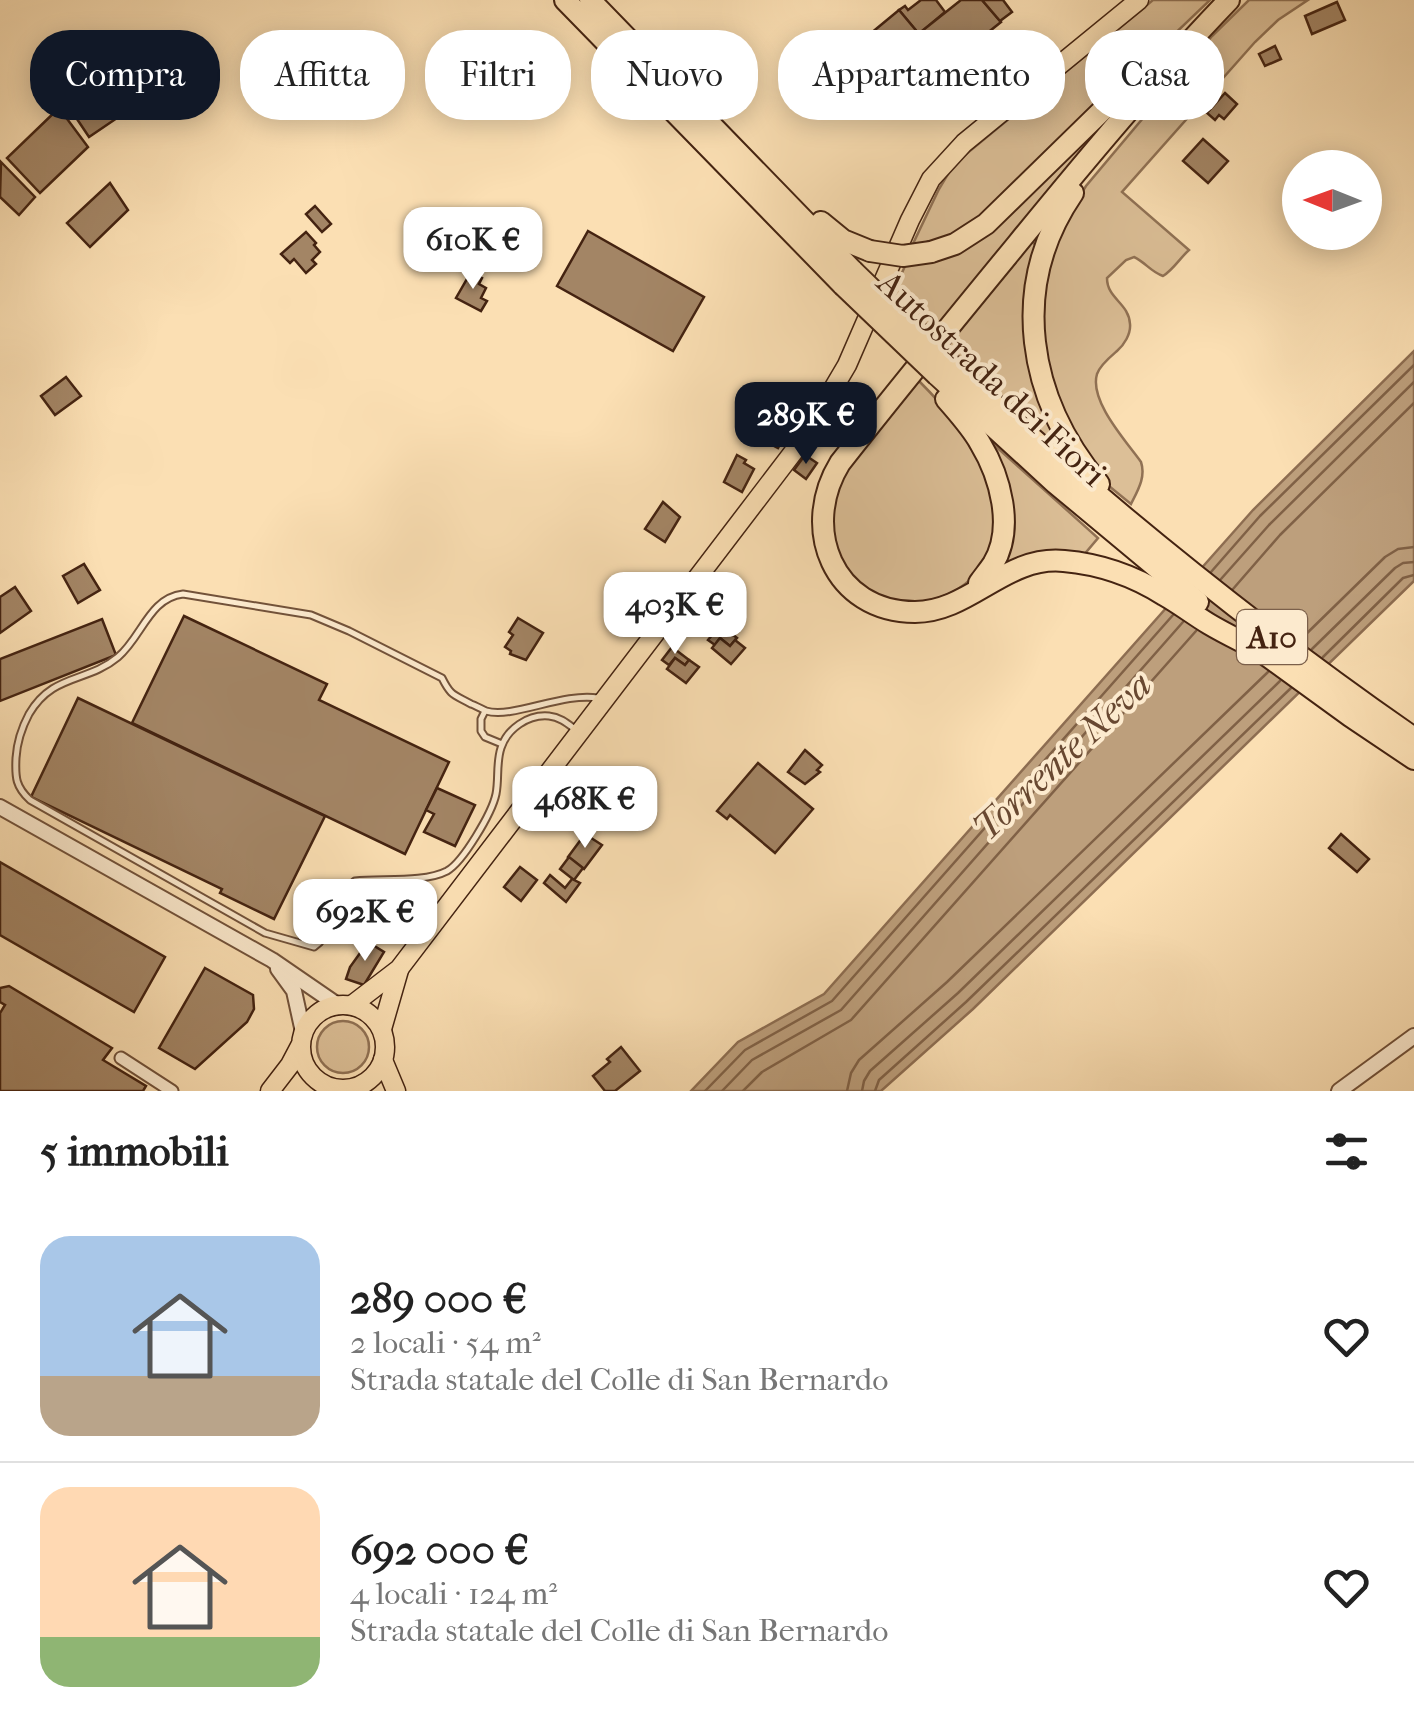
<!DOCTYPE html>
<html lang="it">
<head>
<meta charset="utf-8">
<style>
  body { margin:0; font-family:"IM FELL French Canon",serif; background:#f6f6f6; color:#222; height:100vh; display:flex; flex-direction:column; font-size:38px; white-space:nowrap }
  * { box-sizing:border-box; margin:0 }
  p { font-size:32px; color:#767676 }
  .icon { flex:none; width:55px; height:55px; fill:none; stroke:currentColor; stroke-width:2; stroke-linecap:round; stroke-linejoin:round }
  .map { position:relative; height:1091px; overflow:hidden }
  .side { display:flex; flex-direction:column; background:#fff; flex:1 }
  .side>* { flex:none }
  .guide { position:absolute; left:30px; top:30px; width:1355px; height:90px; display:flex; gap:20px }
  .needle { width:65px; rotate:271deg }
  .fabs { position:absolute; left:1282px; top:150px; display:grid; gap:20px }
  .fabs a { display:grid; place-items:center; width:100px; height:100px; border-radius:50%; background:#fff; box-shadow:0 5px 25px #0003; font-size:50px }
  .price { position:absolute; translate:-50% -85px; padding:0 22px; border-radius:20px; background:#fff; color:#222; font-size:32px; line-height:65px; filter:drop-shadow(0 2px 5px #0008) }
  .price::after { content:''; position:absolute; left:50%; top:60px; width:30px; height:22px; margin-left:-15px; background:inherit; clip-path:polygon(0 0,100% 0,50% 100%) }
  .price.active { background:#111827; color:#fff }
  ul { padding:0; list-style:none }
  li { display:flex; align-items:center; gap:30px; height:250px; padding:0 40px }
  li+li { border-top:2px solid #e0e0e0 }
  li span { display:grid; place-items:center; flex:none; width:280px; height:200px; border-radius:30px; color:#555 }
  li>.icon { margin-inline-start:auto }
  span .icon { width:120px; height:120px; fill:#fffc; stroke-width:1 }
  li b { font-size:42px }
  h2 { display:flex; justify-content:space-between; align-items:center; height:120px; padding:0 40px; font-size:42px }
  .chip { padding:0 35px; border-radius:40px; background:#fff; box-shadow:0 5px 25px #0003; font-size:35px; line-height:90px }
  .chip.active { background:#111827; color:#fff }
  .map>svg:first-child { display:block }
  .green { fill:#dcbf97; stroke:#907154; stroke-width:2.5 }
  .water { fill:#bd9f7c; stroke:#8d6d51; stroke-width:2.5 }
  .lines { fill:none; stroke-linecap:round; stroke-linejoin:round }
  .shore { stroke:#806146; stroke-width:2.5 }
  .building { fill:#a38565; stroke:#442311; stroke-width:2.5 }
  .service-casing { stroke:#72523a; stroke-width:9 }
  .minor-casing { stroke:#72523a; stroke-width:15 }
  .tertiary-casing { stroke:#72523a; stroke-width:18 }
  .primary-casing { stroke:#442311; stroke-width:21 }
  .motorway-casing { stroke:#442311; stroke-width:24 }
  .service { stroke:#fceace; stroke-width:5 }
  .minor { stroke:#fceace; stroke-width:11 }
  .tertiary { stroke:#fceace; stroke-width:14 }
  .primary { stroke:#fbdfb3; stroke-width:18 }
  .motorway { stroke:#fbdfb3; stroke-width:20 }
  .motorway-bridge-casing { stroke:#442311; stroke-width:24; stroke-linecap:butt }
  .motorway-bridge { stroke:#fbdfb3; stroke-width:20 }
  .labels { text-anchor:middle; stroke-width:8; stroke-linejoin:round; paint-order:stroke }
  .shield { fill:#fceace; stroke:#7b5f4a; stroke-width:2.5 }
  .shield-label { font-size:32px; font-weight:bold; fill:#442311 }
  .street-label { font-size:35px; fill:#442311; stroke:#fceace }
  .water-label { font-size:38px; font-style:italic; fill:#684831; stroke:#fceace }
</style>
</head>
<body>
<div class="map">
<svg width="1414" height="1091" viewBox="0 0 1414 1091">
  <rect width="100%" height="100%" fill="#fbdfb3"/>
  <filter id="stains"><feTurbulence type="fractalNoise" baseFrequency=".002" numOctaves="4"/><feColorMatrix values="0 0 0 0 .2 0 0 0 0 .09 0 0 0 0 .02 0 0 0 .5 -.17"/></filter>
  <radialGradient id="worn" r=".72"><stop offset=".6" stop-color="#630" stop-opacity="0"/><stop offset="1" stop-color="#630" stop-opacity=".3"/></radialGradient>
  <g class="green">
    <path d="M 1153,0 L 1210,0 L 979,221 L 951,238 L 911,248 L 939,189 L 954,164 Z"/>
    <path d="M 1249,0 L 1308,0 L 1278,20 L 1255,42 L 1122,192 L 1189,250 C 1180,258 1173,270 1163,276 C 1151,272 1145,262 1134,257 L 1126,260 L 1107,278 C 1107,299 1129,303 1130,324 C 1131,334 1124,345 1117,351 C 1110,357 1100,365 1097,374 C 1089,401 1126,441 1141,462 C 1146,477 1138,490 1131,504 L 1104,482 L 1085,459 L 1047,381 L 1041,288 L 1064,221 L 1086,186 L 1212,36 Z"/>
    <path d="M 1120,105 L 934,332 L 893,293 L 905,266 L 934,260 Z"/>
    <path d="M 1032,242 L 1037,246 L 1038,394 L 1058,449 L 947,345 Z"/>
    <path d="M 918,380 C 946,408 975,441 988,479 C 1035,612 851,645 835,541 C 833,529 829,515 832,504 C 847,456 887,419 918,380 Z"/>
    <path d="M 992,443 L 1098,538 L 1082,557 L 1002,567 L 987,447 Z"/>
    <circle cx="343" cy="1047" r="26"/>
  </g>
  <path class="water" d="M 1414,351 L 1414,581 L 973,1009 L 881,1091 L 691,1091 L 738,1042 L 824,994 L 1253,510 Z"/>
  <g class="lines">
    <g class="shore">
      <path d="M 1211,572 L 1260,516 L 1414,365"/>
      <path d="M 1221,579 L 1269,525 L 1414,382"/>
      <path d="M 1233,589 L 1280,535 L 1414,403"/>
      <path d="M 1300,640 L 1385,557 L 1398,549 L 1414,547"/>
      <path d="M 1312,649 L 1395,568 L 1403,563 L 1414,562"/>
      <path d="M 1323,657 L 1403,578 L 1414,575"/>
      <path d="M 705,1091 L 745,1050 L 832,1001 L 1173,615"/>
      <path d="M 722,1091 L 752,1060 L 841,1010 L 1183,622"/>
      <path d="M 743,1091 L 762,1072 L 851,1020 L 1196,631"/>
      <path d="M 847,1091 L 851,1073 L 859,1060 L 947,982 L 1268,672"/>
      <path d="M 862,1091 L 864,1081 L 870,1071 L 958,993 L 1280,681"/>
      <path d="M 875,1091 L 879,1080 L 966,1002 L 1291,688"/>
    </g>
  </g>
  <g class="building">
    <path d="M 921,0 L 936,0 L 945,12 L 919,34 L 899,10 L 905,6 L 908,10 Z"/>
    <path d="M 961,0 L 982,0 L 1001,22 L 920,87 L 893,54 Z"/>
    <path d="M 982,0 L 1003,0 L 1012,12 L 1000,21 Z"/>
    <path d="M 1337,2 L 1345,20 L 1312,34 L 1305,16 Z"/>
    <path d="M 899,10 L 919,34 L 893,54 L 895,56 L 890,59 L 870,34 Z"/>
    <path d="M 1275,46 L 1281,59 L 1265,66 L 1259,54 Z"/>
    <path d="M 127,67 L 148,97 L 89,137 L 69,107 Z"/>
    <path d="M 1225,93 L 1237,104 L 1224,119 L 1219,115 L 1215,120 L 1207,113 Z"/>
    <path d="M 59,108 L 88,147 L 40,193 L 7,158 Z"/>
    <path d="M 1203,139 L 1228,161 L 1208,183 L 1183,161 Z"/>
    <path d="M 1,162 L 35,197 L 19,215 L 0,197 Z"/>
    <path d="M 110,183 L 128,210 L 90,247 L 67,223 Z"/>
    <path d="M 315,206 L 331,224 L 322,232 L 306,214 Z"/>
    <path d="M 588,231 L 704,297 L 673,351 L 557,286 Z"/>
    <path d="M 306,232 L 316,243 L 314,245 L 320,252 L 312,260 L 316,264 L 306,273 L 294,259 L 290,263 L 281,254 Z"/>
    <path d="M 471,272 L 482,278 L 479,284 L 486,288 L 481,298 L 487,301 L 481,311 L 456,298 Z"/>
    <path d="M 66,377 L 81,396 L 55,415 L 41,396 Z"/>
    <path d="M 765,412 L 790,425 L 778,448 L 761,439 L 763,435 L 756,431 Z"/>
    <path d="M 737,455 L 746,460 L 744,463 L 754,469 L 742,492 L 724,482 Z"/>
    <path d="M 805,455 L 817,463 L 806,479 L 794,470 Z"/>
    <path d="M 663,502 L 680,517 L 665,542 L 645,529 Z"/>
    <path d="M 84,564 L 100,590 L 78,603 L 63,576 Z"/>
    <path d="M 15,587 L 31,611 L 0,633 L 0,597 Z"/>
    <path d="M 184,616 L 327,684 L 319,700 L 449,762 L 405,854 L 132,723 Z"/>
    <path d="M 518,618 L 543,633 L 526,660 L 510,654 L 511,651 L 505,647 L 513,635 L 509,632 Z"/>
    <path d="M 102,619 L 116,655 L 0,701 L 0,659 Z"/>
    <path d="M 718,628 L 724,633 L 727,630 L 737,638 L 730,646 L 720,638 L 715,645 L 708,640 Z"/>
    <path d="M 720,638 L 730,646 L 735,640 L 745,648 L 731,664 L 712,648 Z"/>
    <path d="M 672,647 L 689,660 L 685,665 L 675,658 L 669,665 L 662,660 Z"/>
    <path d="M 675,658 L 685,665 L 689,660 L 699,667 L 686,683 L 667,669 Z"/>
    <path d="M 78,698 L 325,816 L 274,919 L 220,893 L 222,889 L 31,797 Z"/>
    <path d="M 805,750 L 822,765 L 817,770 L 820,772 L 805,784 L 788,772 Z"/>
    <path d="M 758,763 L 813,809 L 775,853 L 730,815 L 727,819 L 717,811 Z"/>
    <path d="M 437,788 L 475,805 L 455,846 L 424,832 L 434,814 L 426,810 Z"/>
    <path d="M 585,834 L 602,845 L 584,869 L 568,857 Z"/>
    <path d="M 1341,834 L 1369,859 L 1357,872 L 1329,848 Z"/>
    <path d="M 569,857 L 583,868 L 574,880 L 560,869 Z"/>
    <path d="M 0,862 L 165,957 L 134,1012 L 0,935 Z"/>
    <path d="M 520,867 L 537,880 L 521,901 L 504,887 Z"/>
    <path d="M 550,875 L 565,888 L 572,879 L 580,883 L 566,902 L 544,883 Z"/>
    <path d="M 363,925 L 375,934 L 363,948 L 353,942 Z"/>
    <path d="M 368,942 L 384,952 L 364,985 L 346,979 L 350,967 Z"/>
    <path d="M 205,968 L 253,995 L 254,1009 L 247,1022 L 195,1069 L 159,1048 Z"/>
    <path d="M 9,986 L 112,1048 L 103,1060 L 146,1086 L 143,1091 L 0,1091 L 0,1013 L 5,1005 L 0,1002 L 0,988 Z"/>
    <path d="M 621,1047 L 640,1071 L 615,1091 L 605,1091 L 593,1076 L 610,1062 L 607,1059 Z"/>
  </g>
  <g class="lines">
    <g class="service-casing">
      <g id="service">
        <path d="M 485,711 L 481,719 L 481,731 L 485,737 L 502,744"/>
        <path d="M 576,730 C 568,724 560,717 549,716 C 528,714 507,729 501,748 C 496,763 499,779 496,794 C 492,813 463,862 447,871 C 424,883 381,878 355,881 L 347,888 L 340,898 L 320,942 L 314,947 L 265,933 L 30,800 C 16,787 15,778 16,758 C 17,742 21,729 29,714 C 53,673 87,683 118,657 C 142,637 149,598 183,594 L 311,615 L 349,631 L 442,678 C 451,696 453,694 471,704 C 472,704 484,710 486,711 C 513,719 563,692 598,698"/>
      </g>
    </g>
    <g class="minor-casing">
      <path id="minor" d="M 121,1058 L 172,1091"/>
    </g>
    <g class="tertiary-casing">
      <g id="tertiary">
        <path d="M 0,807 L 272,960 L 336,1004"/>
        <path d="M 278,969 L 294,991 L 303,1032"/>
        <path d="M 1339,1091 L 1414,1036"/>
      </g>
    </g>
    <g class="primary-casing">
      <g id="primary">
        <circle cx="343" cy="1047" r="42"/>
        <path d="M 352,1005 L 399,969 L 804,438 L 847,365 L 910,220 L 931,179 L 964,143 L 1139,0"/>
        <path d="M 382,1029 L 399,970"/>
        <path d="M 383,1060 L 396,1091"/>
        <path d="M 270,1091 L 290,1065 L 300,1046"/>
      </g>
    </g>
    <g class="motorway-casing">
      <g id="motorway">
        <path d="M 565,0 L 843,285"/>
        <path d="M 590,0 L 853,271"/>
        <path d="M 1229,0 C 1155,77 1086,160 1018,243 C 958,316 898,389 840,463 C 800,528 833,612 915,612 C 970,612 1006,555 1064,561 C 1099,564 1134,576 1164,595 C 1180,604 1194,615 1209,624 C 1224,633 1241,641 1256,649"/>
        <path d="M 1073,193 C 1008,288 1028,399 1099,484"/>
        <path d="M 821,222 L 843,240 L 870,251"/>
        <path d="M 931,252 L 955,244 L 986,224 L 1114,99 L 1143,73 L 1166,58"/>
        <path d="M 945,360 C 1094,497 1248,623 1414,738"/>
        <path d="M 937,375 L 1055,483 L 1198,602"/>
        <path d="M 946,399 C 958,413 971,427 980,443 C 1000,476 1015,528 993,564 C 989,570 984,576 979,583"/>
        <path d="M 1248,642 L 1350,716 L 1414,759"/>
      </g>
    </g>
    <use href="#service" class="service"/>
    <use href="#minor" class="minor"/>
    <use href="#tertiary" class="tertiary"/>
    <use href="#primary" class="primary"/>
    <use href="#motorway" class="motorway"/>
    <g class="motorway-bridge-casing">
      <g id="motorway-bridge">
        <path d="M 870,251 L 903,256 L 931,252"/>
        <path d="M 853,271 L 945,360"/>
        <path d="M 843,285 L 937,375"/>
      </g>
    </g>
    <use href="#motorway-bridge" class="motorway-bridge"/>
  </g>
  <g class="labels">
    <rect class="shield" x="1237" y="610" width="70" height="54" rx="8"/>
    <g class="shield-label">
      <text x="1272" y="648">A10</text>
    </g>
    <g class="street-label">
      <text transform="translate(992 378) rotate(43)" y="12">Autostrada dei Fiori</text>
    </g>
    <g class="water-label">
      <text transform="translate(1062 756) rotate(-43)" y="13">Torrente Neva</text>
    </g>
  </g>
  <rect width="100%" height="100%" filter="url(#stains)"/>
  <rect width="100%" height="100%" fill="url(#worn)"/>
</svg>
<div class="fabs">
<a><svg class="needle" viewBox="-14 -14 28 28"><path d="M0-13l5 13h-10z" fill="#e53935"/><path d="M0 13l5-13h-10z" fill="#767676"/></svg></a>
</div>
<b class="price" style="left:473px;top:292px">610K €</b>
<b class="price active" style="left:806px;top:467px">289K €</b>
<b class="price" style="left:675px;top:657px">403K €</b>
<b class="price" style="left:585px;top:851px">468K €</b>
<b class="price" style="left:365px;top:964px">692K €</b>
<div class="guide">
<a class="chip active">Compra</a>
<a class="chip">Affitta</a>
<a class="chip">Filtri</a>
<a class="chip">Nuovo</a>
<a class="chip">Appartamento</a>
<a class="chip">Casa</a>
</div>
</div>
<section class="side">
<h2>5 immobili<svg class="icon" aria-label="filters" viewBox="0 0 24 24"><path d="M4 7h16M4 17h16"/><circle cx="9" cy="7" r="2"/><circle cx="15" cy="17" r="2"/></svg></h2>
<ul>
<li><span style="background:linear-gradient(#a9c7e8 70%,#b9a48a 0)"><svg class="icon" aria-label="home" viewBox="0 0 24 24"><path d="M3 11l9-7 9 7M6 9v11h12V9"/></svg></span><div><b>289 000 €</b><p>2 locali · 54 m²</p><p>Strada statale del Colle di San Bernardo</p></div><svg class="icon" aria-label="heart" viewBox="0 0 24 24"><path d="M12 20l-8-8c-3-5 5-10 8-4 3-6 11-1 8 4z"/></svg></li>
<li><span style="background:linear-gradient(#ffd9b3 75%,#8fb573 0)"><svg class="icon" aria-label="home" viewBox="0 0 24 24"><path d="M3 11l9-7 9 7M6 9v11h12V9"/></svg></span><div><b>692 000 €</b><p>4 locali · 124 m²</p><p>Strada statale del Colle di San Bernardo</p></div><svg class="icon" aria-label="heart" viewBox="0 0 24 24"><path d="M12 20l-8-8c-3-5 5-10 8-4 3-6 11-1 8 4z"/></svg></li>
</ul>
</section>
</body>
</html>
